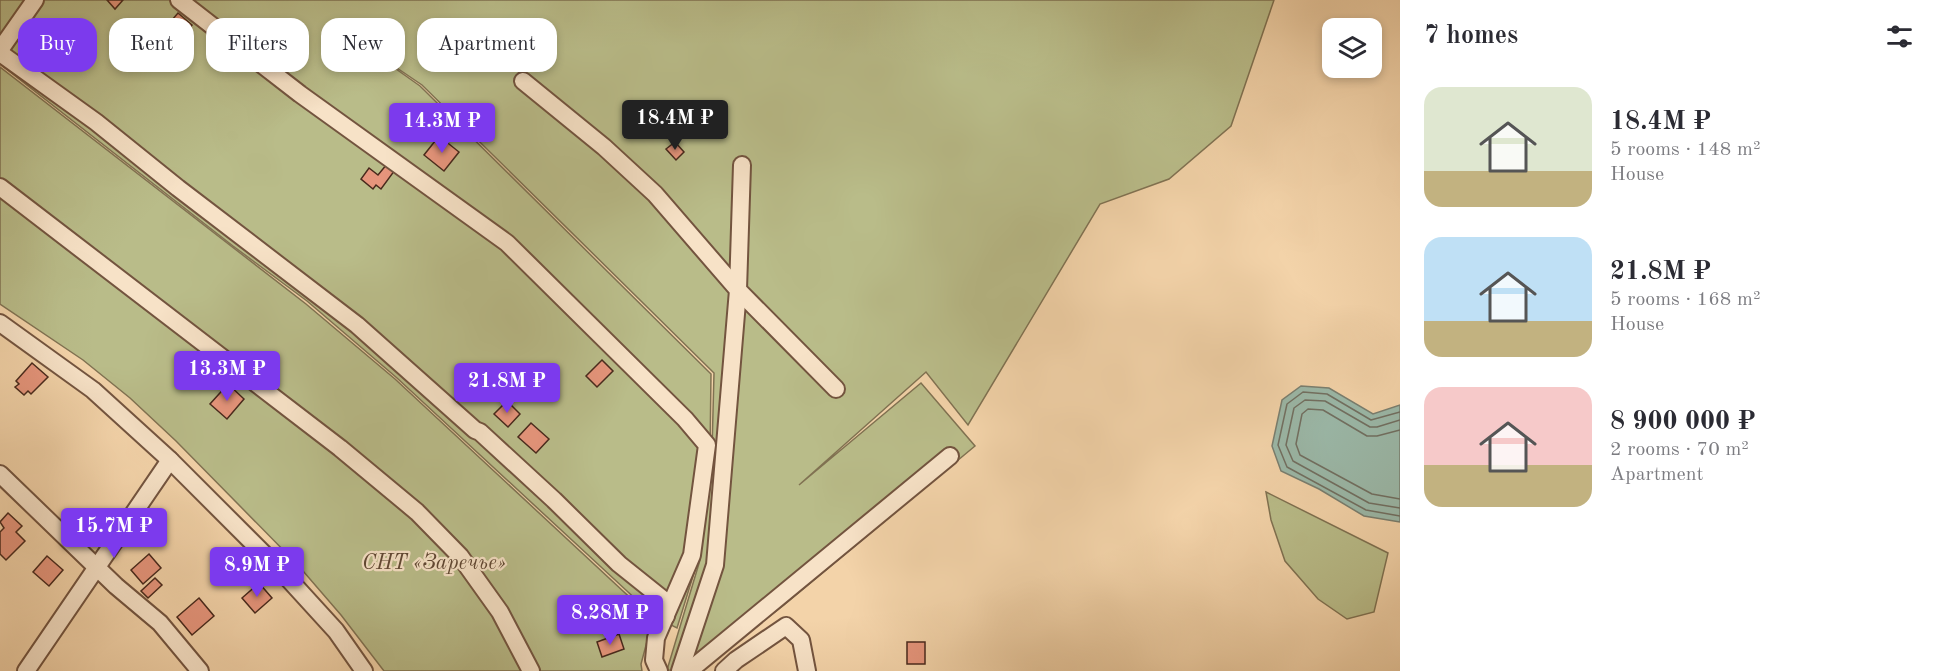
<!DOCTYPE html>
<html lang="en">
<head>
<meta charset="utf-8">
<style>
  body { margin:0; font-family:"Old Standard TT",serif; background:#f7f7f7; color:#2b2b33; height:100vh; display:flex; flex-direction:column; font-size:22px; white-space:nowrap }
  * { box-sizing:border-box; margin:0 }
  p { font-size:20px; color:#7c7c81 }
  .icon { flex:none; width:33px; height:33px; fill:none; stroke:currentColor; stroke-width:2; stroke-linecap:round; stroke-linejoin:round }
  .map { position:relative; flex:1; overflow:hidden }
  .drawer { display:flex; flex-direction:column; background:#fff; width:540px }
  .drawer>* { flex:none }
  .top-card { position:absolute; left:18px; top:18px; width:570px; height:54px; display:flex; gap:12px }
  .buttons { position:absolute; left:1322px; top:18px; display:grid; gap:12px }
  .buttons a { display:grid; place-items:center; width:60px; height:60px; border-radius:12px; background:#fff; box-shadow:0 3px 9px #0003; font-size:30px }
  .price { position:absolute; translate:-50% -51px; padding:0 14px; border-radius:6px; background:#7c3aed; color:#fff; font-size:20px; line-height:39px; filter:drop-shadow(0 2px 3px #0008) }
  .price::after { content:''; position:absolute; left:50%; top:36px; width:18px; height:14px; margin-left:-9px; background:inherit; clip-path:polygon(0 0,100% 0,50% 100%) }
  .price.selected { background:#222; color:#fff }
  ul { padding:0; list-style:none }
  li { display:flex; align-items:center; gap:18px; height:150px; padding:0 24px }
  li span { display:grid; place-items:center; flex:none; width:168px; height:120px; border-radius:18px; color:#555 }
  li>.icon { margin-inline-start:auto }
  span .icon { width:72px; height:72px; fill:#fffc; stroke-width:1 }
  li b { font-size:26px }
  h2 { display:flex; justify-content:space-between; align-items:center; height:72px; padding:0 24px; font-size:26px }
  .pill { padding:0 21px; border-radius:18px; background:#fff; box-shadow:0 3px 9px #0003; font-size:21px; line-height:54px }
  .pill.selected { background:#7c3aed; color:#fff }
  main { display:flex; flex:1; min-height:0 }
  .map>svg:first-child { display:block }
  .green { fill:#b9bc89; stroke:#807252; stroke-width:1.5 }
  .water { fill:#9bb8a8; stroke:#7a7f70; stroke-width:1.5 }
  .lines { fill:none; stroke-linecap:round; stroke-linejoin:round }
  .shore { stroke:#727062; stroke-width:1.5 }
  .building { fill:#e6957c; stroke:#48291c; stroke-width:1.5 }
  .minor-casing { stroke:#73543f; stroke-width:20 }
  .minor { stroke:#f7e2c7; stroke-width:16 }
  .labels { text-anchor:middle; stroke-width:4.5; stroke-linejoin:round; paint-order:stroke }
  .park-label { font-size:21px; font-style:italic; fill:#5f4632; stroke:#f7e2c7 }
</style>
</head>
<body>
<main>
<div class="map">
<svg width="1400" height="671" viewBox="0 0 1400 671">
  <rect width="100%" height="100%" fill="#f3d3a9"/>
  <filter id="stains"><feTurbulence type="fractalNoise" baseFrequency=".00333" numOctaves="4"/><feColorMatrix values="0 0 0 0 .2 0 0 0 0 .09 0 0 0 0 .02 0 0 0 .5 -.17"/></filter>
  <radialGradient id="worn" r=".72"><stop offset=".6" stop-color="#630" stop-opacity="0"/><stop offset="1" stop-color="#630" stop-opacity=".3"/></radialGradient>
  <g class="green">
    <path d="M 0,0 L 1274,0 L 1231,126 L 1169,179 L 1100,204 L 968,425 L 926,372 L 799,485 L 921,383 L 975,446 L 784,605 L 699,671 L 667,670 L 700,560 L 712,451 L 714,373 L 422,85 L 338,28 L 420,86 L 711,374 L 710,452 L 698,560 L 677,628 L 655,617 L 397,378 L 307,301 L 233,246 L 0,64 Z"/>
    <path d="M 0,67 L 306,304 L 395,379 L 653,619 L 641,664 L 642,671 L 384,671 L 341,615 L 297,564 L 176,441 L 130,398 L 83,360 L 0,304 Z"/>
    <path d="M 1266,492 L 1388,553 L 1374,612 L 1347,619 L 1318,599 L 1285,561 L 1271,520 Z"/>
  </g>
  <path class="water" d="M 1301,386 L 1329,388 L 1373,414 L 1400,405 L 1400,522 L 1364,516 L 1319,489 L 1281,471 L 1272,446 L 1282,400 Z"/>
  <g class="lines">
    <g class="shore">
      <path d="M 1400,412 L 1371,420 L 1327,394 L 1303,392 L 1287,404 L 1278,445 L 1287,467 L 1366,510 L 1400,516"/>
      <path d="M 1400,420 L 1377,427 L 1370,427 L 1325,401 L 1305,400 L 1294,408 L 1286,445 L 1293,461 L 1369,503 L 1400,508"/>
      <path d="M 1400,430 L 1377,436 L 1367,436 L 1323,410 L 1308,409 L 1302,414 L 1296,444 L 1300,455 L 1372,494 L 1400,499"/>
    </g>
  </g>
  <g class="building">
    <path d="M 107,0 L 123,0 L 115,9 Z"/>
    <path d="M 178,13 L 192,25 L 180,39 L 166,27 Z"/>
    <path d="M 665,104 L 680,119 L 670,129 L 655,113 Z"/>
    <path d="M 439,136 L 459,152 L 444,171 L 424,155 Z"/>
    <path d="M 675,142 L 684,152 L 676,160 L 666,149 Z"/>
    <path d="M 387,164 L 395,170 L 381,189 L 376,185 L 373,189 L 361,179 L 369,168 L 378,175 Z"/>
    <path d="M 602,360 L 613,371 L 597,387 L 586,376 Z"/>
    <path d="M 32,363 L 48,377 L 31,394 L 28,391 L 24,395 L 15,387 L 19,384 L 16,381 Z"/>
    <path d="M 228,384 L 244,399 L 227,419 L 210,404 Z"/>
    <path d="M 507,401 L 520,414 L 508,427 L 494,414 Z"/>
    <path d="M 531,423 L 549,439 L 536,453 L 518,437 Z"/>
    <path d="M 8,513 L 22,526 L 16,532 L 25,541 L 6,560 L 0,554 L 0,532 L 4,528 L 0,522 Z"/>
    <path d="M 149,554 L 161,568 L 143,584 L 131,570 Z"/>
    <path d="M 47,556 L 63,570 L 49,586 L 33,572 Z"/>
    <path d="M 155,578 L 162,585 L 148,598 L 141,591 Z"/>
    <path d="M 259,583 L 272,598 L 255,613 L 242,598 Z"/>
    <path d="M 199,598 L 214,616 L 192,635 L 177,617 Z"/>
    <path d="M 619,634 L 624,649 L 602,657 L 597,642 Z"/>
    <rect x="907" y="642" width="18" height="22"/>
  </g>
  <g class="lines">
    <g class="minor-casing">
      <g id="minor">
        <path d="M 179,0 L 300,94 L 507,243 L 685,419 L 707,445 L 692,555 L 656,638 L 654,660 L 659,671"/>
        <path d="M 0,50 L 35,0"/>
        <path d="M 0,53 L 96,122 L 178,188 L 357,325 L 475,430 L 480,432 L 554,500 L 619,564 L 664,600 L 666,616"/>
        <path d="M 523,81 L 604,147 L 655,194 L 738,290 L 715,565 L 680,671"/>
        <path d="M 742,165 L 738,290 L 836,389"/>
        <path d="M 0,187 L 340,448 L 417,512 L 460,556 L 500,612 L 531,671"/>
        <path d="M 0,323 L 93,390 L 170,460 L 284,574 L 336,631 L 364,671"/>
        <path d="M 0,474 L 116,586 L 160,623 L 200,671"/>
        <path d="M 26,671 L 170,460"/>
        <path d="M 689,671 L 950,456"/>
        <path d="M 724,671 L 736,660 L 786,626 L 801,640 L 807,671"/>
      </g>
    </g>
    <use href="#minor" class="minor"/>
  </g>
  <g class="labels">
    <g class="park-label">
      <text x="434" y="569">СНТ «Заречье»</text>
    </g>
  </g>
  <rect width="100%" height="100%" filter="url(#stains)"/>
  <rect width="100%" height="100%" fill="url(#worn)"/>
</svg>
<div class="buttons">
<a><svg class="icon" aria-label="layers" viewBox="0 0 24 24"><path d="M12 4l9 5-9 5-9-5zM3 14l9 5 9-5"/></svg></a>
</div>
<b class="price selected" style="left:675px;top:151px">18.4M ₽</b>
<b class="price" style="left:442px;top:154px">14.3M ₽</b>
<b class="price" style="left:227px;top:402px">13.3M ₽</b>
<b class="price" style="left:507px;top:414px">21.8M ₽</b>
<b class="price" style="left:114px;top:559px">15.7M ₽</b>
<b class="price" style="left:257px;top:598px">8.9M ₽</b>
<b class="price" style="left:610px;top:646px">8.28M ₽</b>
<div class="top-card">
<a class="pill selected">Buy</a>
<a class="pill">Rent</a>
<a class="pill">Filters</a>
<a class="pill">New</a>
<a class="pill">Apartment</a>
</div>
</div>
<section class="drawer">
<h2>7 homes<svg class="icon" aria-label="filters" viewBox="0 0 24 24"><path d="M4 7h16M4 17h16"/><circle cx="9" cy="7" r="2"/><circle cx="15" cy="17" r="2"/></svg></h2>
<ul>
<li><span style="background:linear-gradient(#dfe7d0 70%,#c2b280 0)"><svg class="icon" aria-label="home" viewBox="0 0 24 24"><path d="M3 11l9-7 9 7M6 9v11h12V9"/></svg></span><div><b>18.4M ₽</b><p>5 rooms · 148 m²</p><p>House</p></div></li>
<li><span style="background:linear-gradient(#bfe0f5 70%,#c2b280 0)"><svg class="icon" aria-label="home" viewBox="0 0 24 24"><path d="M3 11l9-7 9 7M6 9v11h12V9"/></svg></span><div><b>21.8M ₽</b><p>5 rooms · 168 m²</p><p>House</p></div></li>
<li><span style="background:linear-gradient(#f6c9c9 65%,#c2b280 0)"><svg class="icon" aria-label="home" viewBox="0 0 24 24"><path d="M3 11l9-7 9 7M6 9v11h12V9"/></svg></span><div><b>8 900 000 ₽</b><p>2 rooms · 70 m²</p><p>Apartment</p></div></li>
</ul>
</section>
</main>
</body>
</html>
